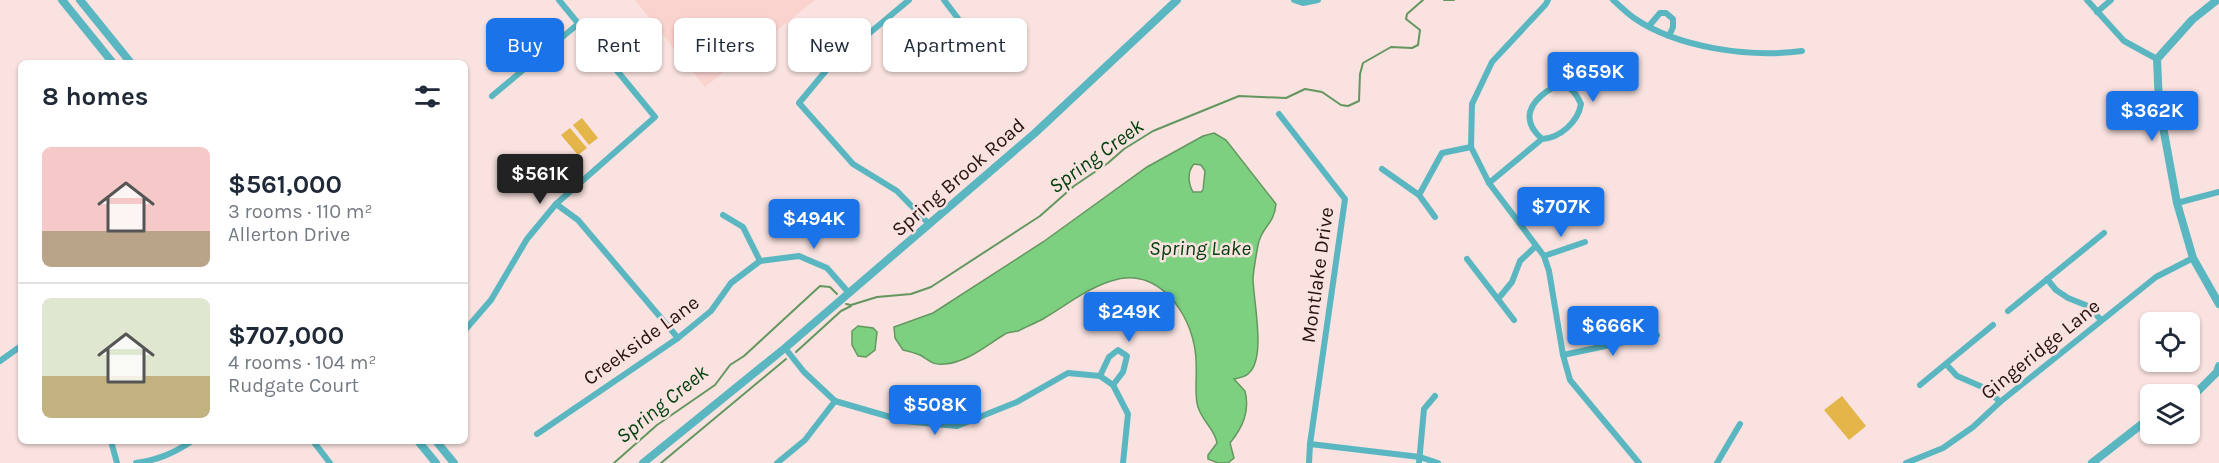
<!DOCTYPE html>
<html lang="en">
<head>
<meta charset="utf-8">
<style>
  body { margin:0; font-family:Karla,sans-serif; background:#f6f6f7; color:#1f2937; height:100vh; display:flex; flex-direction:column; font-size:22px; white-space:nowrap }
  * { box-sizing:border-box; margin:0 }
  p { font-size:20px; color:#747a83 }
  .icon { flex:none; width:33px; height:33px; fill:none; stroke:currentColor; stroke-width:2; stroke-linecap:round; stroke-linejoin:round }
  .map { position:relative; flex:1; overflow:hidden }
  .details { position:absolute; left:18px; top:60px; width:450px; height:384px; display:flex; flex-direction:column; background:#fff; border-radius:9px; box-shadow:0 2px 4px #0004 }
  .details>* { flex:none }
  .guide { position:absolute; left:486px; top:18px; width:570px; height:54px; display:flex; gap:12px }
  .fabs { position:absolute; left:2140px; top:312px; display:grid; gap:12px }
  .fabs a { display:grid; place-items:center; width:60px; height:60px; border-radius:9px; background:#fff; box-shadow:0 2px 4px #0004; font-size:30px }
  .price { position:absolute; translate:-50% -51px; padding:0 14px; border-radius:6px; background:#1a73e8; color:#fff; font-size:20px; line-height:39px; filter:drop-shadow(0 2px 3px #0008) }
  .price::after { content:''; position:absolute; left:50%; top:36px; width:18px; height:14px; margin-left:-9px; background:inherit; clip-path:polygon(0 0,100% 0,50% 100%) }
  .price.active { background:#222; color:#fff }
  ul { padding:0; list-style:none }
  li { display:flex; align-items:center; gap:18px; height:150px; padding:0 24px }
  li+li { border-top:2px solid #e0e1e3 }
  li span { display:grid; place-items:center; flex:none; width:168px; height:120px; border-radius:9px; color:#555 }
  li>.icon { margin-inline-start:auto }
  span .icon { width:72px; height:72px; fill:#fffc; stroke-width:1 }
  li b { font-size:26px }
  h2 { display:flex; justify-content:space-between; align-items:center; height:72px; padding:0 24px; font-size:26px }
  .chip { padding:0 21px; border-radius:9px; background:#fff; box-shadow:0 2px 4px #0004; font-size:21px; line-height:54px }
  .chip.active { background:#1a73e8; color:#fff }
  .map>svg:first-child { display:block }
  .built { fill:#fad3cf }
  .garden { fill:#e4b548 }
  .water { fill:#7ed081; stroke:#63975f; stroke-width:1.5; fill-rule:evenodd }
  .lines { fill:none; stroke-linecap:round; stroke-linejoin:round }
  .stream { stroke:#63975f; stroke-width:2 }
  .minor { stroke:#5ab7c1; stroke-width:6 }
  .tertiary { stroke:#5ab7c1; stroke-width:8 }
  .labels { text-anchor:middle; stroke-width:5; stroke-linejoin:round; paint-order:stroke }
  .street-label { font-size:20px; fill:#251210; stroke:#f9e2df }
  .water-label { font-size:21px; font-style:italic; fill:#03410e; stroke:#f9e2df }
</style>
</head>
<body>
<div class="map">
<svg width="2219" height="463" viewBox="0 0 2219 463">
  <rect width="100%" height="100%" fill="#f9e2df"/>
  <path class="built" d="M 635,0 L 815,0 L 705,87 Z"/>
  <g class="garden">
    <path d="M 582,118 L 598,138 L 589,145 L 573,125 Z"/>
    <path d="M 570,128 L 587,148 L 578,155 L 561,135 Z"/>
    <path d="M 1842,396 L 1866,426 L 1849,440 L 1824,410 Z"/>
  </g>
  <g class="water">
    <path d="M 1214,133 L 1226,140 L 1276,204 C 1274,226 1262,225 1258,245 C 1256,256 1254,267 1253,278 C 1253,300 1267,359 1248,374 C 1245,377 1238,378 1234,379 L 1245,391 C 1250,411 1243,427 1230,443 L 1234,458 L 1228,463 L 1218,463 L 1208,459 L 1208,455 L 1217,443 C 1215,428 1199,419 1197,403 C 1194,385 1199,365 1194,344 C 1186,306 1154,266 1111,281 C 1086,289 1065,306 1043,319 C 1035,323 1026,327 1018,331 C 1014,332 1008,332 1005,334 C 987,345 966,363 944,364 C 932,365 930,361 920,355 C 915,353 908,351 903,350 L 895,338 L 894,327 L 933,313 L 1043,242 L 1147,167 L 1203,136 ZM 1194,164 L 1201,165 L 1205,171 L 1203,190 L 1201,192 L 1193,192 C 1188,183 1187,172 1194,164 Z"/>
    <path d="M 858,326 L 873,328 L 877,332 L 875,350 L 866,357 L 858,356 L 852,345 L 852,331 Z"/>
  </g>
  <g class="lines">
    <g class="stream">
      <path d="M 1444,0 L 1454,0"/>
      <path d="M 846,304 L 851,305 L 877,297 L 911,294 L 931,287 L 1040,216 L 1074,186 L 1108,163 L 1124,149 L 1153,131 L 1239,96 L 1286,98 L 1305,89 L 1322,92 L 1341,105 L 1348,106 L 1359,101 L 1360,74 L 1363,63 L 1391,47 L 1412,48 L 1418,45 L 1420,30 L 1406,19 L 1407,14 L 1423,0"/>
      <path d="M 796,352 L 841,311 L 851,306"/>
      <path d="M 614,463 L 657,425 L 715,385 L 730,365 L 744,356 L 820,286 L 830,287 L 837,294"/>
      <path d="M 661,463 L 786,359"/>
    </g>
    <g class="minor">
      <path d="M 909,0 L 829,67 L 799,103 L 853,164 L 897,191 L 929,224"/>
      <path d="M 944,0 L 972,37 L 973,49"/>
      <path d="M 1294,0 L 1303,3 L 1318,0"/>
      <path d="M 1613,0 C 1620,6 1627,13 1634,18 C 1678,48 1750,58 1802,51"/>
      <path d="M 2087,0 L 2124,41 L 2157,59"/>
      <path d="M 2097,12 L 2111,0"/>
      <path d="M 1649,26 L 1660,13 L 1666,13 L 1673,19 L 1673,27 L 1669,36"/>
      <path d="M 492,96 L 578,24"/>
      <path d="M 1279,114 L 1345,199 L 1310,444 L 1309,463"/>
      <path d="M 1471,147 L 1489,183 L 1544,256 L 1549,271 L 1563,355 L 1570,380 L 1639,463"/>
      <path d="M 1382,169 L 1419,195 L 1435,217"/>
      <path d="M 1489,183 L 1542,139 C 1560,138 1578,122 1581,104 C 1571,82 1559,80 1541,96 C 1525,110 1526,125 1542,139"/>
      <path d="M 1419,195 L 1442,153 L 1471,147 L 1472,104 L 1492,62 L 1546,4 L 1548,0"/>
      <path d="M 2177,203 L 2219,192"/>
      <path d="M 556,204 L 578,220 L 678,338"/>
      <path d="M 723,215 L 743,227 L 760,261"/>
      <path d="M 1544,256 L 1585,242"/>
      <path d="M 1467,259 L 1514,320"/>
      <path d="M 2047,279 L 2056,290 L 2068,298 L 2088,306 L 2101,320"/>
      <path d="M 1498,299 L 1512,282 L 1520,261 L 1536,246"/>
      <path d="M 2008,311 L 2104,233"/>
      <path d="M 465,330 L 491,300 L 527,239 L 556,204 L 655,117 L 559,0"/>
      <path d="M 785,348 L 804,372 L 835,401 L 904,421 L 957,426 L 1017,402 L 1068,373 L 1100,376 L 1113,385 L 1128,414 L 1123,463"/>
      <path d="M 1563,355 L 1657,335"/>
      <path d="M 0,361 L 21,346"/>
      <path d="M 1946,364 L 1957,376 L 1987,389 L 2000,402"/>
      <path d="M 1100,376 L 1109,357 L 1118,350 L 1127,356 L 1123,372 L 1113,385"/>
      <path d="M 1920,385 L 1993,325"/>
      <path d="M 537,434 L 678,338 L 711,311 L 731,283 L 760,261 L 799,256 L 827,268 L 849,293"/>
      <path d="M 111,441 L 117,463"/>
      <path d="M 313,441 L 330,463"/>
      <path d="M 1310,444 L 1420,457 L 1438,463"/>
      <path d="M 136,463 C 158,460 174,453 192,441"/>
      <path d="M 777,463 L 805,440 L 835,401"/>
      <path d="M 1419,463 L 1424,409 L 1435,396"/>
      <path d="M 1717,463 L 1740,424"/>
      <path d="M 1906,463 L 1943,448 L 1973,427 L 2000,402 L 2156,277 L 2193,258"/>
    </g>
    <g class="tertiary">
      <path d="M 62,0 L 113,63"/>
      <path d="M 80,0 L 131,63"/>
      <path d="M 2217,0 L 2192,20 L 2157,59 L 2159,105 L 2177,203 L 2193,258 L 2219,304"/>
      <path d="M 2190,399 L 2217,372 L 2219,366"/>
      <path d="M 418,441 L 436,463"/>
      <path d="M 436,441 L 454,463"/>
      <path d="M 643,463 L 785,348 L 1035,133 L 1177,0"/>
      <path d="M 2092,463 L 2142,424 L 2151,419"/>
    </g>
  </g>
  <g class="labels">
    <g class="street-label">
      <text transform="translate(958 177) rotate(-41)" y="7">Spring Brook Road</text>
      <text transform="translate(1317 275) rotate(-82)" y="7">Montlake Drive</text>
      <text transform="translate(641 340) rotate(-36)" y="7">Creekside Lane</text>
      <text transform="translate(2040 349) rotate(-39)" y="7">Gingeridge Lane</text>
    </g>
    <g class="water-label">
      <text transform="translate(1096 156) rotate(-36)" y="7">Spring Creek</text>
      <text x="1200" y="255">Spring Lake</text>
      <text transform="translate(662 404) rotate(-39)" y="7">Spring Creek</text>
    </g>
  </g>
</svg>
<div class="fabs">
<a><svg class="icon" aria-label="locate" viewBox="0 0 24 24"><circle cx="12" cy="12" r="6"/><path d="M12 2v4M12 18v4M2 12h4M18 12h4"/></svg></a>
<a><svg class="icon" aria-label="layers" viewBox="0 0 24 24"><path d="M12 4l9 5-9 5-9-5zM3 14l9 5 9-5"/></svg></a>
</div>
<b class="price" style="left:1593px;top:103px">$659K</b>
<b class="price" style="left:2152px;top:142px">$362K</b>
<b class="price active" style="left:540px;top:205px">$561K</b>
<b class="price" style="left:1561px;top:238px">$707K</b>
<b class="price" style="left:814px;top:250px">$494K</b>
<b class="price" style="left:1129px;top:343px">$249K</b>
<b class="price" style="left:1613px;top:357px">$666K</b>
<b class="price" style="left:935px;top:436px">$508K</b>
<div class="guide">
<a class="chip active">Buy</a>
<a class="chip">Rent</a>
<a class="chip">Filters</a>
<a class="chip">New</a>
<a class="chip">Apartment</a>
</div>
<section class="details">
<h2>8 homes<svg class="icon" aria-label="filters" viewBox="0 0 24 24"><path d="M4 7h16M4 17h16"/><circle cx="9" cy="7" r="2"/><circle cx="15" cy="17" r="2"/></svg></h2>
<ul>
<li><span style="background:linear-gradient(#f6c9c9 70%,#b9a48a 0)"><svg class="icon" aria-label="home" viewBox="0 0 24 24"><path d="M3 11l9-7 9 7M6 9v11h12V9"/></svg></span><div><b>$561,000</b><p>3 rooms · 110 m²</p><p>Allerton Drive</p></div></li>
<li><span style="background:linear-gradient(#dfe7d0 65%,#c2b280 0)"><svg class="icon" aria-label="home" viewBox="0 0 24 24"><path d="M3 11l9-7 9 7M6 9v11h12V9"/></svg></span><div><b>$707,000</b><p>4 rooms · 104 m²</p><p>Rudgate Court</p></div></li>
</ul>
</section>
</div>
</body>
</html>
